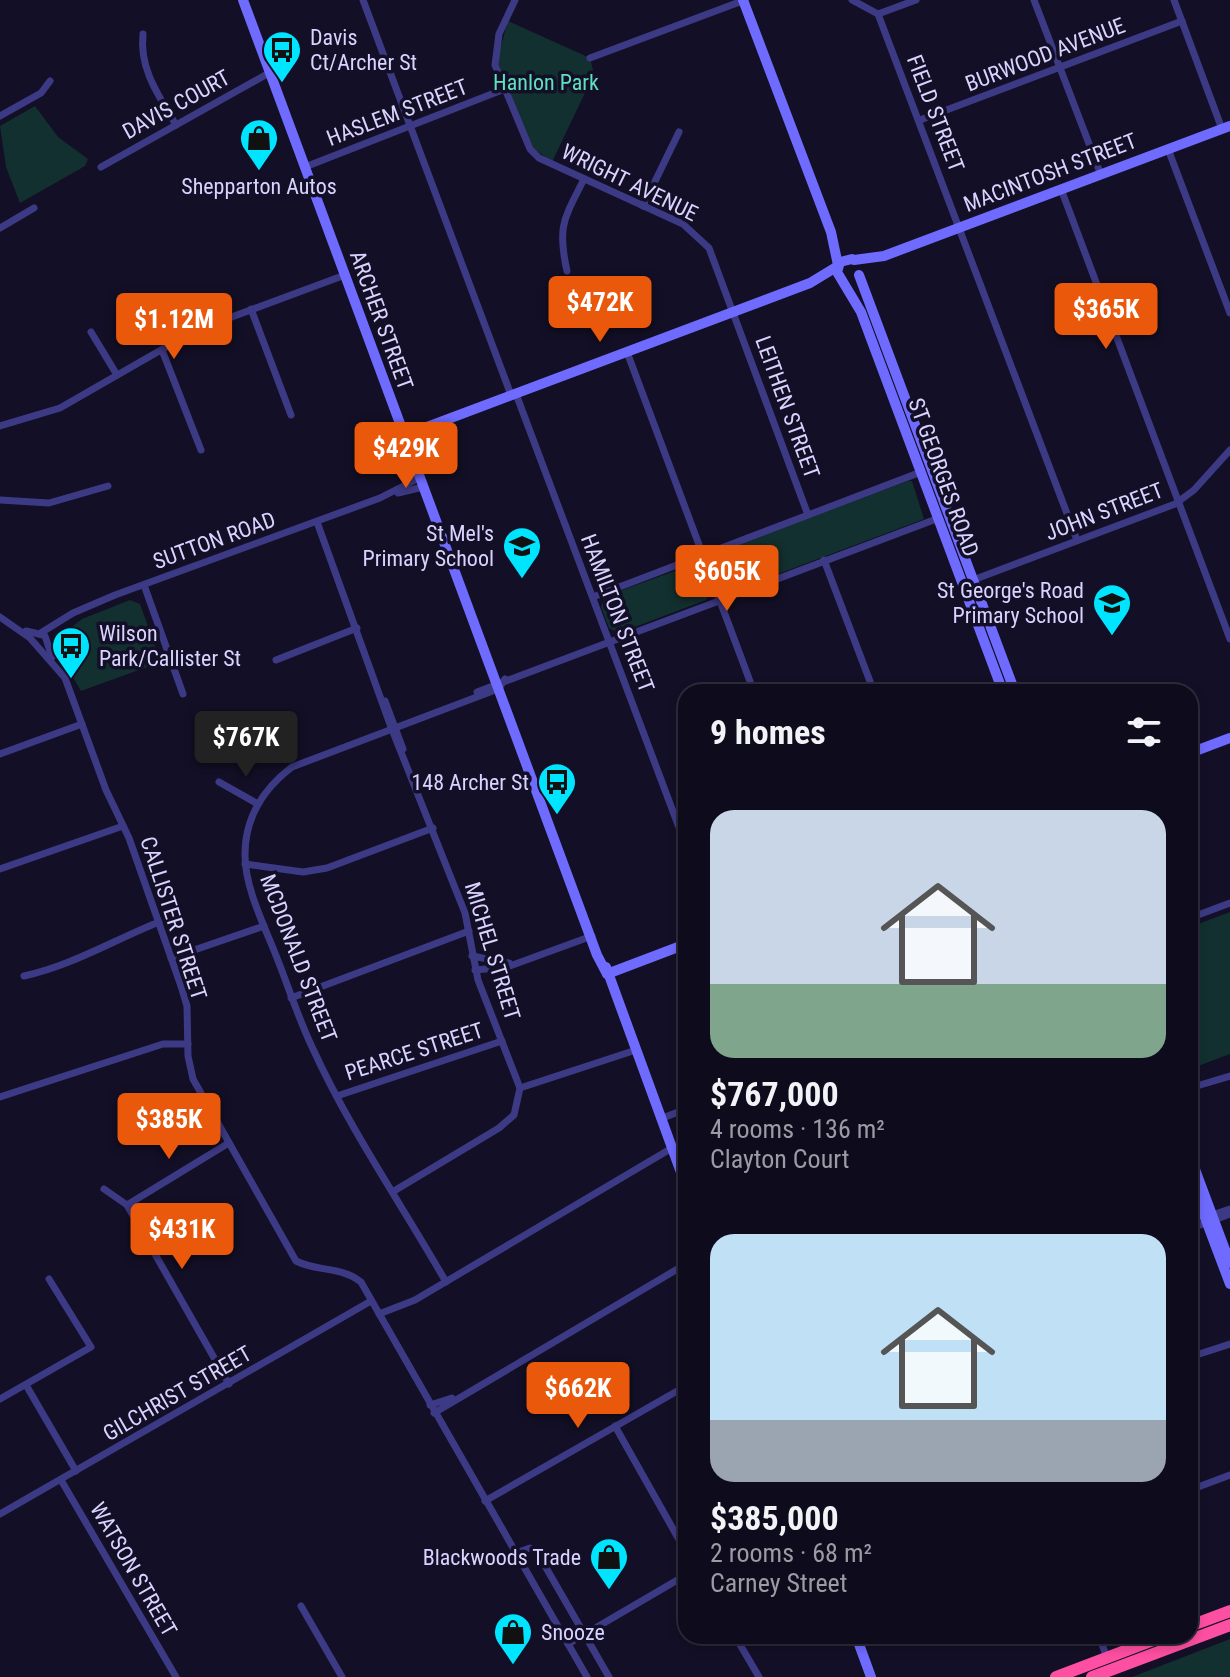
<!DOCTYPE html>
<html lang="en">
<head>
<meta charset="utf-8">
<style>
  body { margin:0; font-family:"Roboto Condensed",sans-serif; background:#171425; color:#f1f3f6; height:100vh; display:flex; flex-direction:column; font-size:30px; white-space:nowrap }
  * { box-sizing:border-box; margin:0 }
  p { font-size:26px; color:#9b9ba3 }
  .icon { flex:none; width:44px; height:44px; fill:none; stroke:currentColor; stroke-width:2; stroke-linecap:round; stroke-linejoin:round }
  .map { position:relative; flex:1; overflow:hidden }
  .sheet { position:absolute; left:678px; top:684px; width:520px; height:960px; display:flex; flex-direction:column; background:#0e0b1c; border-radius:24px; box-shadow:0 4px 12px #0003,0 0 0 2px #2e2b3b }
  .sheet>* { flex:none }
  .price { position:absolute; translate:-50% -68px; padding:0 18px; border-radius:8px; background:#ea580c; color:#fff; font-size:26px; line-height:52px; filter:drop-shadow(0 2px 4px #0008) }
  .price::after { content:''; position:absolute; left:50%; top:48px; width:24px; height:18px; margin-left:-12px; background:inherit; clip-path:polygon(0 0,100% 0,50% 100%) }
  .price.on { background:#222; color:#fff }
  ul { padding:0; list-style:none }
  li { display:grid; align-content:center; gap:16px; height:424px; padding:0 32px }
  li span { display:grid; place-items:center; height:248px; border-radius:24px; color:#555 }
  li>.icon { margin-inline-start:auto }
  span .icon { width:144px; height:144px; fill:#fffc; stroke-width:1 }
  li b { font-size:34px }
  h2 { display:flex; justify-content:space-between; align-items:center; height:96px; padding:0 32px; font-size:34px }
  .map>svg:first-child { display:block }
  .green { fill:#12302f }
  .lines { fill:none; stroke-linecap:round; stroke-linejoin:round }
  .street { stroke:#3d3a85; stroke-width:7 }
  .secondary { stroke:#6f6bff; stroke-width:10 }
  .highway { stroke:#ff4fa3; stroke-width:12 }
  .labels { text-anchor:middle; stroke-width:7; stroke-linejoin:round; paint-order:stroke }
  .poi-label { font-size:22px; fill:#d9d4ff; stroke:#130f26; text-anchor:end }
  .street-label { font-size:22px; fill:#d9d4ff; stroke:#130f26 }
  .park-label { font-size:22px; fill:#5fe0c0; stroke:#130f26 }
</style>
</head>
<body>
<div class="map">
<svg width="1230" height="1677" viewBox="0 0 1230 1677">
  <rect width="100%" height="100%" fill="#130f26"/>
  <g class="green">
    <path d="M 508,21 L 590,58 L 594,74 L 552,162 L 529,145 L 497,60 Z"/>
    <path d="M 35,106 L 58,137 L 88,159 L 85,166 L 20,203 L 6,167 L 0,126 Z"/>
    <path d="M 908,481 L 912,481 L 924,519 L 730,592 L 719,588 L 710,562 L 713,554 Z"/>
    <path d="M 694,564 L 701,567 L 711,592 L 706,600 L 619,633 L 609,628 L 601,607 L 606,596 Z"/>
    <path d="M 130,600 L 140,604 L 161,662 L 81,691 L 57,650 L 58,638 L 82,619 Z"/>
    <path d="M 1230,912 L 1230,1054 L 1190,1069 L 1190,927 Z"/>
    <path d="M 1230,1639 L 1230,1677 L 1132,1677 Z"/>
  </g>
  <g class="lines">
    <g class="street">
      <path d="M 363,0 L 511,395"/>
      <path d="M 515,0 L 499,34 L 495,65 L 530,149 L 539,158 L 683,224 L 709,248 L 808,515"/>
      <path d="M 852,0 L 878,14 L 916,0"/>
      <path d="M 1034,0 L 1101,175"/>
      <path d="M 1174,0 L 1222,129"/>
      <path d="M 878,14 L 1077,540"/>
      <path d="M 143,34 C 139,69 159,96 176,125"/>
      <path d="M 590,58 L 745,0"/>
      <path d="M 0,116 L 41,93 L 50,81"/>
      <path d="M 920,120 L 1182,21"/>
      <path d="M 1168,149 L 1230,313"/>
      <path d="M 101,167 L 269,73"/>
      <path d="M 305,167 L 502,90"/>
      <path d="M 1061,189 L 1230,639"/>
      <path d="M 643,206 L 679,132"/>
      <path d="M 0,228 L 34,208"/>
      <path d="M 567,271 C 557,226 564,219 584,179"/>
      <path d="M 251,309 L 291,415"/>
      <path d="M 91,332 L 117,375"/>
      <path d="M 162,350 L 201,450"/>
      <path d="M 627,352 L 754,692"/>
      <path d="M 516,394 L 686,846"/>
      <path d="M 0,426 L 60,408 L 194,331 L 345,275"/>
      <path d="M 398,493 L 423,487"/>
      <path d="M 0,500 L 49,503 L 108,486"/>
      <path d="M 317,522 L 391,727 L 465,913 L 478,980 L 520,1088 L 514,1115 L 499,1128 L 394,1191"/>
      <path d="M 824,560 L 874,692"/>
      <path d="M 973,580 L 1175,504 L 1194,490 L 1230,450"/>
      <path d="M 144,585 L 183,694"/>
      <path d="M 593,597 L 921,472"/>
      <path d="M 0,617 L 30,638 L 65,678 L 106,790 L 129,838 L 181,986 L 187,1006 L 188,1056 L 193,1079 L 296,1261 C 318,1272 341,1266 361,1282 L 587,1677"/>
      <path d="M 26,631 L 39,634 L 73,613 L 115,595 L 380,498 L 419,478"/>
      <path d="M 39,634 L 45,636 L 52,657"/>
      <path d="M 276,660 L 357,628"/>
      <path d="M 477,692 L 939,518"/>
      <path d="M 385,701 L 403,749"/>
      <path d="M 0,754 L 82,724"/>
      <path d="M 219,782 L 258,804"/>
      <path d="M 245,864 L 303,872 L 327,868 L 433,828"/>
      <path d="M 0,869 L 123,826"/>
      <path d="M 1190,918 L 1230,903"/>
      <path d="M 472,956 L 509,963"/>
      <path d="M 171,958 L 264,926"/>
      <path d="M 475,970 L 507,967 L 592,936"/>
      <path d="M 24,976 C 71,966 114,940 159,922"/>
      <path d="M 291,998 L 469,931"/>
      <path d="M 520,1088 L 636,1050"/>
      <path d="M 1190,1088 L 1230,1076"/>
      <path d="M 337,1096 L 502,1041"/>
      <path d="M 0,1097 L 163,1044 L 188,1044"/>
      <path d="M 660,1119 L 686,1109"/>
      <path d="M 104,1189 L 127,1205 L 229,1384"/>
      <path d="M 127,1205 L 227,1144"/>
      <path d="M 1212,1215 L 1230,1209"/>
      <path d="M 1214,1220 L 1230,1214"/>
      <path d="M 1190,1228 L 1207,1223"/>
      <path d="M 446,1282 C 402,1205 350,1130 313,1049 C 298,1018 288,985 275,953 C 263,923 245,887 245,855 C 245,818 263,789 292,767 L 490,692 L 499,688 L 505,679"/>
      <path d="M 379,1314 L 415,1300 L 672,1148"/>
      <path d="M 1190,1357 L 1230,1344"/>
      <path d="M 26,1385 L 76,1471"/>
      <path d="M 0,1399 L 91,1347 L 49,1279"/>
      <path d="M 430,1405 L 452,1398"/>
      <path d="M 434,1413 L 686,1264"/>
      <path d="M 615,1426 L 686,1552"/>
      <path d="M 61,1480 L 176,1677"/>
      <path d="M 1190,1490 L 1230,1475"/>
      <path d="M 485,1501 L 686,1386"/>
      <path d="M 0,1514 L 371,1301"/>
      <path d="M 516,1553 L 530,1548 L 537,1552 L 609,1677"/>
      <path d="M 301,1606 L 342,1677"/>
      <path d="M 735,1636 L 759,1677"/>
      <path d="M 1099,1636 L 1107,1658"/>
      <path d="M 568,1644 L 686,1575"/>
    </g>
    <g class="secondary">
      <path d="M 243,0 L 597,955 L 607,974"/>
      <path d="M 743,0 L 831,232 L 838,265"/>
      <path d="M 852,259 L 840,262 L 837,272 L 861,312 L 1003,692"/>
      <path d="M 854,260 L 884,256 L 1230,126"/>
      <path d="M 859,275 L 1015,692"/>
      <path d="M 403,436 L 810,283 L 838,266"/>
      <path d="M 1190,753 L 1230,738"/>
      <path d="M 606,967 L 686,1186"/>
      <path d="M 607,974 L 686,944"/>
      <path d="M 1190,1156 L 1230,1263"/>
      <path d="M 1190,1178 L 1230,1284"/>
      <path d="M 856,1636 L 871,1677"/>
    </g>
    <g class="highway">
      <path d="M 1190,1626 L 1230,1611"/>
      <path d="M 1056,1677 L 1164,1636"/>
      <path d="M 1092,1677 L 1230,1625"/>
    </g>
  </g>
  <defs>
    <g id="bus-pin" transform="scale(2)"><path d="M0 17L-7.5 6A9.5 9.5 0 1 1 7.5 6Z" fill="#00e5ff" stroke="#130f26"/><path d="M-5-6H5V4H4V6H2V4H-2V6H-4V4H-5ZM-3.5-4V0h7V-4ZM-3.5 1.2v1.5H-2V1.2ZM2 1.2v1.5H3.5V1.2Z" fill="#111"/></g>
    <g id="shop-pin" transform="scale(2)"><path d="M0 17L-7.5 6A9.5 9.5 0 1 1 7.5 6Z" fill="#00e5ff" stroke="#130f26"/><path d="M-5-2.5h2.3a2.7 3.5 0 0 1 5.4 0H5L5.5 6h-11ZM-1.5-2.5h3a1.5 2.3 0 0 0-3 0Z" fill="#111"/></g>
    <g id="school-pin" transform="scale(2)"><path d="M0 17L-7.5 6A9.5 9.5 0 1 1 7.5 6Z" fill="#00e5ff" stroke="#130f26"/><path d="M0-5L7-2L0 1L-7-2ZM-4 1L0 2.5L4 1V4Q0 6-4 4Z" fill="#111"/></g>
  </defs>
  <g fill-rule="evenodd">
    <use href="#bus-pin" x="282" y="50"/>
    <use href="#shop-pin" x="259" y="138"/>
    <use href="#school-pin" x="522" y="546"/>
    <use href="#school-pin" x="1112" y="603"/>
    <use href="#bus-pin" x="71" y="646"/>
    <use href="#bus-pin" x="557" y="782"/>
    <use href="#shop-pin" x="609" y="1557"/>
    <use href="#shop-pin" x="513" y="1632"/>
  </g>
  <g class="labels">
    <g class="poi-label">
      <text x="310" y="45" text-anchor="start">Davis<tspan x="310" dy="25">Ct/Archer St</tspan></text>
      <text x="259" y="194" text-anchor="middle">Shepparton Autos</text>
      <text x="494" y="541">St Mel's<tspan x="494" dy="25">Primary School</tspan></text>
      <text x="1084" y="598">St George's Road<tspan x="1084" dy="25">Primary School</tspan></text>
      <text x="99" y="641" text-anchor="start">Wilson<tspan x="99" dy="25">Park/Callister St</tspan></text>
      <text x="529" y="790">148 Archer St</text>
      <text x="581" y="1565">Blackwoods Trade</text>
      <text x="541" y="1640" text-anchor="start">Snooze</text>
    </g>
    <g class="street-label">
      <text transform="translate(1045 54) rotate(-21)" y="8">BURWOOD AVENUE</text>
      <text transform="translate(176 104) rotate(-29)" y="8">DAVIS COURT</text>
      <text transform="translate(397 112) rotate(-21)" y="8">HASLEM STREET</text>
      <text transform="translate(936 113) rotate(69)" y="8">FIELD STREET</text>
      <text transform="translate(1050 172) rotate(-21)" y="8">MACINTOSH STREET</text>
      <text transform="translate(630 182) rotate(26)" y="8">WRIGHT AVENUE</text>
      <text transform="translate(382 320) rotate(70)" y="8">ARCHER STREET</text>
      <text transform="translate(788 407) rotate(70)" y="8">LEITHEN STREET</text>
      <text transform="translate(944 477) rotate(70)" y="8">ST GEORGES ROAD</text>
      <text transform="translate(1104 511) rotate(-21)" y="8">JOHN STREET</text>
      <text transform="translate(214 540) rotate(-20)" y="8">SUTTON ROAD</text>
      <text transform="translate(618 613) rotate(69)" y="8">HAMILTON STREET</text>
      <text transform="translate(174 918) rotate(72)" y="8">CALLISTER STREET</text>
      <text transform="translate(493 951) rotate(73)" y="8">MICHEL STREET</text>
      <text transform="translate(299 958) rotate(69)" y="8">MCDONALD STREET</text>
      <text transform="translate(414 1051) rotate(-18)" y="8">PEARCE STREET</text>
      <text transform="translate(177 1393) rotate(-30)" y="8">GILCHRIST STREET</text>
      <text transform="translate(134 1569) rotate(60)" y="8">WATSON STREET</text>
    </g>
    <g class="park-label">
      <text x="546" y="90">Hanlon Park</text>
    </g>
  </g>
</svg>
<b class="price" style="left:600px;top:344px">$472K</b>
<b class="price" style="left:1106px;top:351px">$365K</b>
<b class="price" style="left:174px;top:361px">$1.12M</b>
<b class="price" style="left:406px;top:490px">$429K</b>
<b class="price" style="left:727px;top:613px">$605K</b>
<b class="price on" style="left:246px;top:779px">$767K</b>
<b class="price" style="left:169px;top:1161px">$385K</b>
<b class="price" style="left:182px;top:1271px">$431K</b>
<b class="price" style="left:578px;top:1430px">$662K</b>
<section class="sheet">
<h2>9 homes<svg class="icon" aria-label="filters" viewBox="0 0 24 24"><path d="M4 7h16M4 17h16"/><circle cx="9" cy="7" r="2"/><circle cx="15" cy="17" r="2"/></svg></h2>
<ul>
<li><span style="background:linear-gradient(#c9d6e8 70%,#7fa58c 0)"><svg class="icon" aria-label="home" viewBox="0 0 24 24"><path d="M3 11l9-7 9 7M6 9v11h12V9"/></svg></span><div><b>$767,000</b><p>4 rooms · 136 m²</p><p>Clayton Court</p></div></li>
<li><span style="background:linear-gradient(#bfe0f5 75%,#9aa5b1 0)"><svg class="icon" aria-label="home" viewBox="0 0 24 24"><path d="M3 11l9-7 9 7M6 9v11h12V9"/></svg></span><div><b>$385,000</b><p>2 rooms · 68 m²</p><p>Carney Street</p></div></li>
</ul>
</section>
</div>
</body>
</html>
